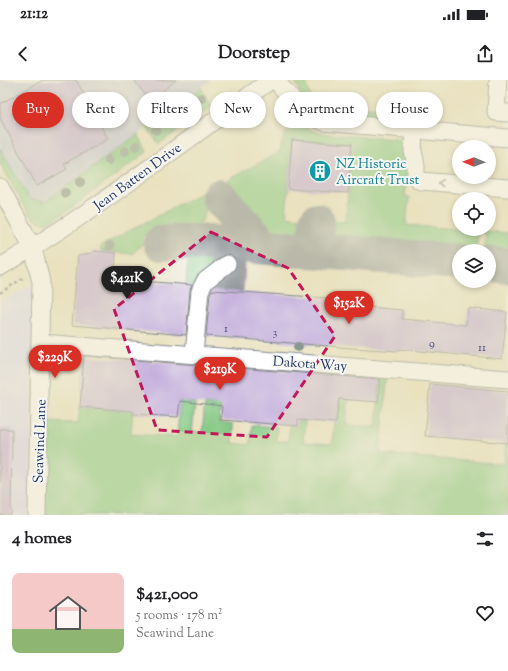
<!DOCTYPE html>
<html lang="en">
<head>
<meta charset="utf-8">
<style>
  body { margin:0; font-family:"Sorts Mill Goudy",serif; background:#f6f6f6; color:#202124; height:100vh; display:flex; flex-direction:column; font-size:15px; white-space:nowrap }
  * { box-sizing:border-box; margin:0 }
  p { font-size:13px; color:#757577 }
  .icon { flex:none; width:22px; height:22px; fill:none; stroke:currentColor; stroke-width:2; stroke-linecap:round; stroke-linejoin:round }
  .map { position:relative; height:435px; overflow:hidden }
  .drawer { display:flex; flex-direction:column; background:#fff; flex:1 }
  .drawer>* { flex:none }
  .guide { position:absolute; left:12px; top:12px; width:484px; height:36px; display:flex; gap:8px }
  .needle { width:26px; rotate:271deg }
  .buttons { position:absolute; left:452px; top:60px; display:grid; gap:8px }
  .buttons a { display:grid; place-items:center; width:44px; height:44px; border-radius:50%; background:#fff; box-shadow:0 2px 6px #0003; font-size:20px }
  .price { position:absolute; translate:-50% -34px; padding:0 9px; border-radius:14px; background:#d93025; color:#fff; font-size:13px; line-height:26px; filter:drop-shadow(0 1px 2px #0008) }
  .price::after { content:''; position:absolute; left:50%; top:24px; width:12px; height:9px; margin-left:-6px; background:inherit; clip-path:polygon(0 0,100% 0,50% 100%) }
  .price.selected { background:#222; color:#fff }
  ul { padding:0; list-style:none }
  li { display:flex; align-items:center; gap:12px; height:100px; padding:0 12px }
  li span { display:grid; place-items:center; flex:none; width:112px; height:80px; border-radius:8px; color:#555 }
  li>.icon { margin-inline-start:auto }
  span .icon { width:48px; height:48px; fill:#fffc; stroke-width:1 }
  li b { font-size:17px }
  h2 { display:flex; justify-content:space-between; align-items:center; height:48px; padding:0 12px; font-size:17px }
  .tag { padding:0 14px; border-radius:18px; background:#fff; box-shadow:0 2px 6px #0003; font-size:14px; line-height:36px }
  .tag.selected { background:#d93025; color:#fff }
  .status { display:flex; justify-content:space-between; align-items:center; height:28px; padding:0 20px; background:#fff; direction:ltr }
  .status svg { height:11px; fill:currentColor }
  header { display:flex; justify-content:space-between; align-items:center; height:52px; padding:0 12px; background:#fff; font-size:18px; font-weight:800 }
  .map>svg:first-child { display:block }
  .built { fill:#d9d6f7 }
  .industrial { fill:#c0c2dd }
  .green { fill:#84c983; stroke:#507c70 }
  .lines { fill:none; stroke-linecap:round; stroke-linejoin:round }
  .taxiway { stroke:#82888e; stroke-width:36 }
  .building { fill:#c2acdb }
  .minor-casing { stroke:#82888e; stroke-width:19 }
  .path { stroke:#82888e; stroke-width:2.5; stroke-dasharray:3 3; stroke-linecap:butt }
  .minor { stroke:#fff; stroke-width:17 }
  .tree { fill:#899890 }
  .oneway { stroke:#8d97ae }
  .marked { fill:none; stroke:#c2185b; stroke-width:3; stroke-dasharray:8 5; stroke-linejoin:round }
  .labels { text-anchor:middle; stroke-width:4; stroke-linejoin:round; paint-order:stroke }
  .number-label { font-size:12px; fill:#454e7d }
  .culture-label { font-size:14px; fill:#0d838f; stroke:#f6f6f2; text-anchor:start }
  .street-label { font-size:14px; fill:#1b2f5e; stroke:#f6f6f2 }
</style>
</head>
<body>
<div class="status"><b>21:12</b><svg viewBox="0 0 49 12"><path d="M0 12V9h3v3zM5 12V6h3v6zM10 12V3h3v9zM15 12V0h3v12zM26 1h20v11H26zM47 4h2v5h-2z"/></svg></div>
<header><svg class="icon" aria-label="back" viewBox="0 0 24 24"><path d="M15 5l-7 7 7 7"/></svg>Doorstep<svg class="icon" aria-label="share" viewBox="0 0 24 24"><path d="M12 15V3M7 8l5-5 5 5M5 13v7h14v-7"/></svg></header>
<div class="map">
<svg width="508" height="435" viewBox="0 0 508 435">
  <rect width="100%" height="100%" fill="#f6f6f2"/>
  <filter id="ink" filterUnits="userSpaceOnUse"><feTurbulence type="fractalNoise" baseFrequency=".025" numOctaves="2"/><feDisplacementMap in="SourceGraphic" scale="8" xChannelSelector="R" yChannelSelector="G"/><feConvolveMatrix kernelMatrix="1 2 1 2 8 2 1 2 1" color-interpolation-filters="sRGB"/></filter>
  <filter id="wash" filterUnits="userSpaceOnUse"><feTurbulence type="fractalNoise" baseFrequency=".012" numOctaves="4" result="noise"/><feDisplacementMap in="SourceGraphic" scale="16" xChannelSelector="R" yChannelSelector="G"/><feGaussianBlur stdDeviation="0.9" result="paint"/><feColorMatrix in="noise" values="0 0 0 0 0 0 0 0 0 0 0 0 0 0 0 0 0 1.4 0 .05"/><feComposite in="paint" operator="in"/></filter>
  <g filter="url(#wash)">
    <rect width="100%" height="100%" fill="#eae1bf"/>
    <path class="built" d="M 35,203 L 29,435 L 0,435 L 0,222 Z"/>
    <path class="industrial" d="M 0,0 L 211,0 L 45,122 L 29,119 L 0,68 Z"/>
    <g class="green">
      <path d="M 299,0 L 309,0 L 307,2 C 307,10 310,18 316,23 L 312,29 C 304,21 300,13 296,3 Z"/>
      <path d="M 201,8 L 211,26 L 159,64 L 147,48 Z"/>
      <path d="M 333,25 L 411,30 L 410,45 L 335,39 Z"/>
      <path d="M 298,43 L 313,51 L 328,54 L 408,60 L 405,116 L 409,117 L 406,145 L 508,153 L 508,180 L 489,177 L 489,171 L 486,171 L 485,167 L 486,154 L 478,153 L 476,171 L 459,171 L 459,175 L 330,165 L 325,160 L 326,147 L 331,140 L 346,141 L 351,64 L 292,60 L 286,136 L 300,138 L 305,142 C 306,153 307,164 292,163 C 287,162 281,163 277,161 C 270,157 265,151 260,147 C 246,133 232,119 220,104 L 280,72 C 281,60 286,49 298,43 Z"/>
      <path d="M 138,54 L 147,72 L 64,133 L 52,141 L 45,143 L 38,141 L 32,137 L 25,128 L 0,83 L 0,68 L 29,119 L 45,122 Z"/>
      <path d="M 204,111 C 209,132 204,139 192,154 L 157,152 L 154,155 L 150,150 L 141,158 L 145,162 L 132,174 L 101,171 L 101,166 Z"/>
      <path d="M 200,170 L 222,172 L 222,183 L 195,205 L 186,205 L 188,178 L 193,173 Z"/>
      <path d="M 184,277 L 189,283 L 186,322 L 195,323 L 192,352 L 202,353 L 205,324 L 215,325 L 218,281 L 231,282 L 229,304 L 223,303 L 219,342 L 233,344 L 232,363 L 250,365 L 252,345 L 277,347 L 276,361 L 288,361 L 290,345 L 298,346 L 298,340 L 305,341 L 303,362 L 332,364 L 334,343 L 336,343 L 341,295 L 351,291 L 346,345 L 376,347 L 381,293 L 388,293 L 380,374 L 504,384 L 506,363 L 508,363 L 508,435 L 44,435 L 46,342 L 78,343 L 80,327 L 133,331 L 131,354 L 177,357 Z"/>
    </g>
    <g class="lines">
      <g class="taxiway">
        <path d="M 219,117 L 262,164 L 270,167"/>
        <path d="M 161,163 L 205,162 L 459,182"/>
        <path d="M 314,170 L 317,141"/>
        <path d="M 489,184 L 508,186"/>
        <path d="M 226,206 L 229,163"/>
      </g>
    </g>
    <g id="blocks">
      <g class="building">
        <path d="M 43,0 L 76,0 L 108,59 L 64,84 L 67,89 L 37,106 L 0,38 L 0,24 Z"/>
        <path d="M 134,0 L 176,0 L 150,21 Z"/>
        <path d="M 292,60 L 352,64 L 348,113 L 288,109 Z"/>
        <path d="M 94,171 L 116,173 L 115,190 L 117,199 L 192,205 L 190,210 L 186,255 L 72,245 L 78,176 L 91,173 Z"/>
        <path d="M 212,210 L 357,220 L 356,226 L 402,230 L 402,239 L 466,245 L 468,228 L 507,232 L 502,279 L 399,269 L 399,271 L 352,268 L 206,256 L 210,214 Z"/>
        <path d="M 84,276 L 380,299 L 378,322 L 339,319 L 336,343 L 298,340 L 298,346 L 221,340 L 222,326 L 180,321 L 178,337 L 133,334 L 133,331 L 80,327 Z"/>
        <path d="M 430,304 L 508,311 L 508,363 L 425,356 Z"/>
        <path d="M 0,349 L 12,349 L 11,435 L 0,435 Z"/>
      </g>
    </g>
  </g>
  <g filter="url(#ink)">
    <use href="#blocks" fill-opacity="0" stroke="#82888e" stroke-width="1"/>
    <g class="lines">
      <g class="minor-casing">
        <g id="minor">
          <path d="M 276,0 C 289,17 303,35 324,42 L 508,58"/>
          <path d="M 498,0 L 496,32 L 508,33"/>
          <path d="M 414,51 L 413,71 L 416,85 L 416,96 L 420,101 L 508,108"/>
          <path d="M 0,107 L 33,168 L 41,202 L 37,435"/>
          <path d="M 0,187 C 95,132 181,63 271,0"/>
          <path d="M 41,263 L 508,299"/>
          <path d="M 194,274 L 200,211 L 205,201 L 227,184"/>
        </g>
      </g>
      <path class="path" d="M 0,213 L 25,197"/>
      <use href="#minor" class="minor"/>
    </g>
    <g class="tree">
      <circle cx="201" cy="18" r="5"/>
      <circle cx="187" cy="28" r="5"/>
      <circle cx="171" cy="39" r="5"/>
      <circle cx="156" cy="50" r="5"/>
      <circle cx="136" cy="66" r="5"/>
      <circle cx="125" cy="71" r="5"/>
      <circle cx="109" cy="80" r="5"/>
      <circle cx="80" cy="102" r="5"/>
      <circle cx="65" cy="113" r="5"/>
      <circle cx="110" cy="166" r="5"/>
      <circle cx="298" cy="267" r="5"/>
    </g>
    <defs><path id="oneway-chevron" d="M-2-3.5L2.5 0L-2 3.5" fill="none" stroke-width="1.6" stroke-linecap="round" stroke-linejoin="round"/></defs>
    <use class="oneway" href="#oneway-chevron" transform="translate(441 103) rotate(-176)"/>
  </g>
  <path d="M0 0H508V435H0ZM 211,152 L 288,188 L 335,256 L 267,357 L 157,350 L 114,229 Z" fill="#eae1bf" fill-opacity=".55" fill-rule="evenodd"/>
  <path class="marked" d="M 211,152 L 288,188 L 335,256 L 267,357 L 157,350 L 114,229 Z"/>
  <defs>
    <g id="building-disc" transform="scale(1.15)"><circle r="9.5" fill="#0f9aa8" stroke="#f6f6f2"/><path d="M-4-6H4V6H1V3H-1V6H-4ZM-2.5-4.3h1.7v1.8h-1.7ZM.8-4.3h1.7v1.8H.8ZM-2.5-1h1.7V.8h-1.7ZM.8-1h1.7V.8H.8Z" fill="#fff"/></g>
  </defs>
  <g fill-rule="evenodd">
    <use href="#building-disc" x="320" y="91"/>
  </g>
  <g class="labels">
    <g class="number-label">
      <text x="226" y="252">1</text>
      <text x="275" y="256">3</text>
      <text x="432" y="267">9</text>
      <text x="482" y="271">11</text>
    </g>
    <g class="culture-label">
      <text x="336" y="88">NZ Historic<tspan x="336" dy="16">Aircraft Trust</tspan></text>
    </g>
    <g class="street-label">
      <text transform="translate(137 96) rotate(-36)" y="5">Jean Batten Drive</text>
      <text transform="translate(310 283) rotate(4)" y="5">Dakota Way</text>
      <text transform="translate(39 361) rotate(-88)" y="5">Seawind Lane</text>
    </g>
  </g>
</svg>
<div class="buttons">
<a><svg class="needle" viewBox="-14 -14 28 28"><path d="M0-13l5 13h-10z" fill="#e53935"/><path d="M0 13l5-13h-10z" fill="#757577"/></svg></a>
<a><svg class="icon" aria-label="locate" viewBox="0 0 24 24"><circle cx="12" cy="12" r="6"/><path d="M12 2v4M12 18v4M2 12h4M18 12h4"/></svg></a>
<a><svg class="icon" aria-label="layers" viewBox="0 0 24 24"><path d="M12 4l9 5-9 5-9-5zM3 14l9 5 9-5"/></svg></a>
</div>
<b class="price selected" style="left:127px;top:220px">$421K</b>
<b class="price" style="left:349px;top:245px">$152K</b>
<b class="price" style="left:55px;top:299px">$229K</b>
<b class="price" style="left:220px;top:311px">$219K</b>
<div class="guide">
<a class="tag selected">Buy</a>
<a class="tag">Rent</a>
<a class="tag">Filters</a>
<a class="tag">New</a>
<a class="tag">Apartment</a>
<a class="tag">House</a>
</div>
</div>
<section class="drawer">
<h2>4 homes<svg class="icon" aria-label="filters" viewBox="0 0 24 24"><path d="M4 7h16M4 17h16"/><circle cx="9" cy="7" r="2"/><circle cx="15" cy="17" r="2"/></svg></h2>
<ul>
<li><span style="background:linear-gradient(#f6c9c9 70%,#8fb573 0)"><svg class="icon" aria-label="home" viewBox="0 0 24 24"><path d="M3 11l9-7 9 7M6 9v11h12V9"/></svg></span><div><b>$421,000</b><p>5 rooms · 178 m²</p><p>Seawind Lane</p></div><svg class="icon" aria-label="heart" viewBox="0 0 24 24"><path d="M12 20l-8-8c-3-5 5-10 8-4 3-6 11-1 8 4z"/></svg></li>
</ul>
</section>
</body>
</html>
